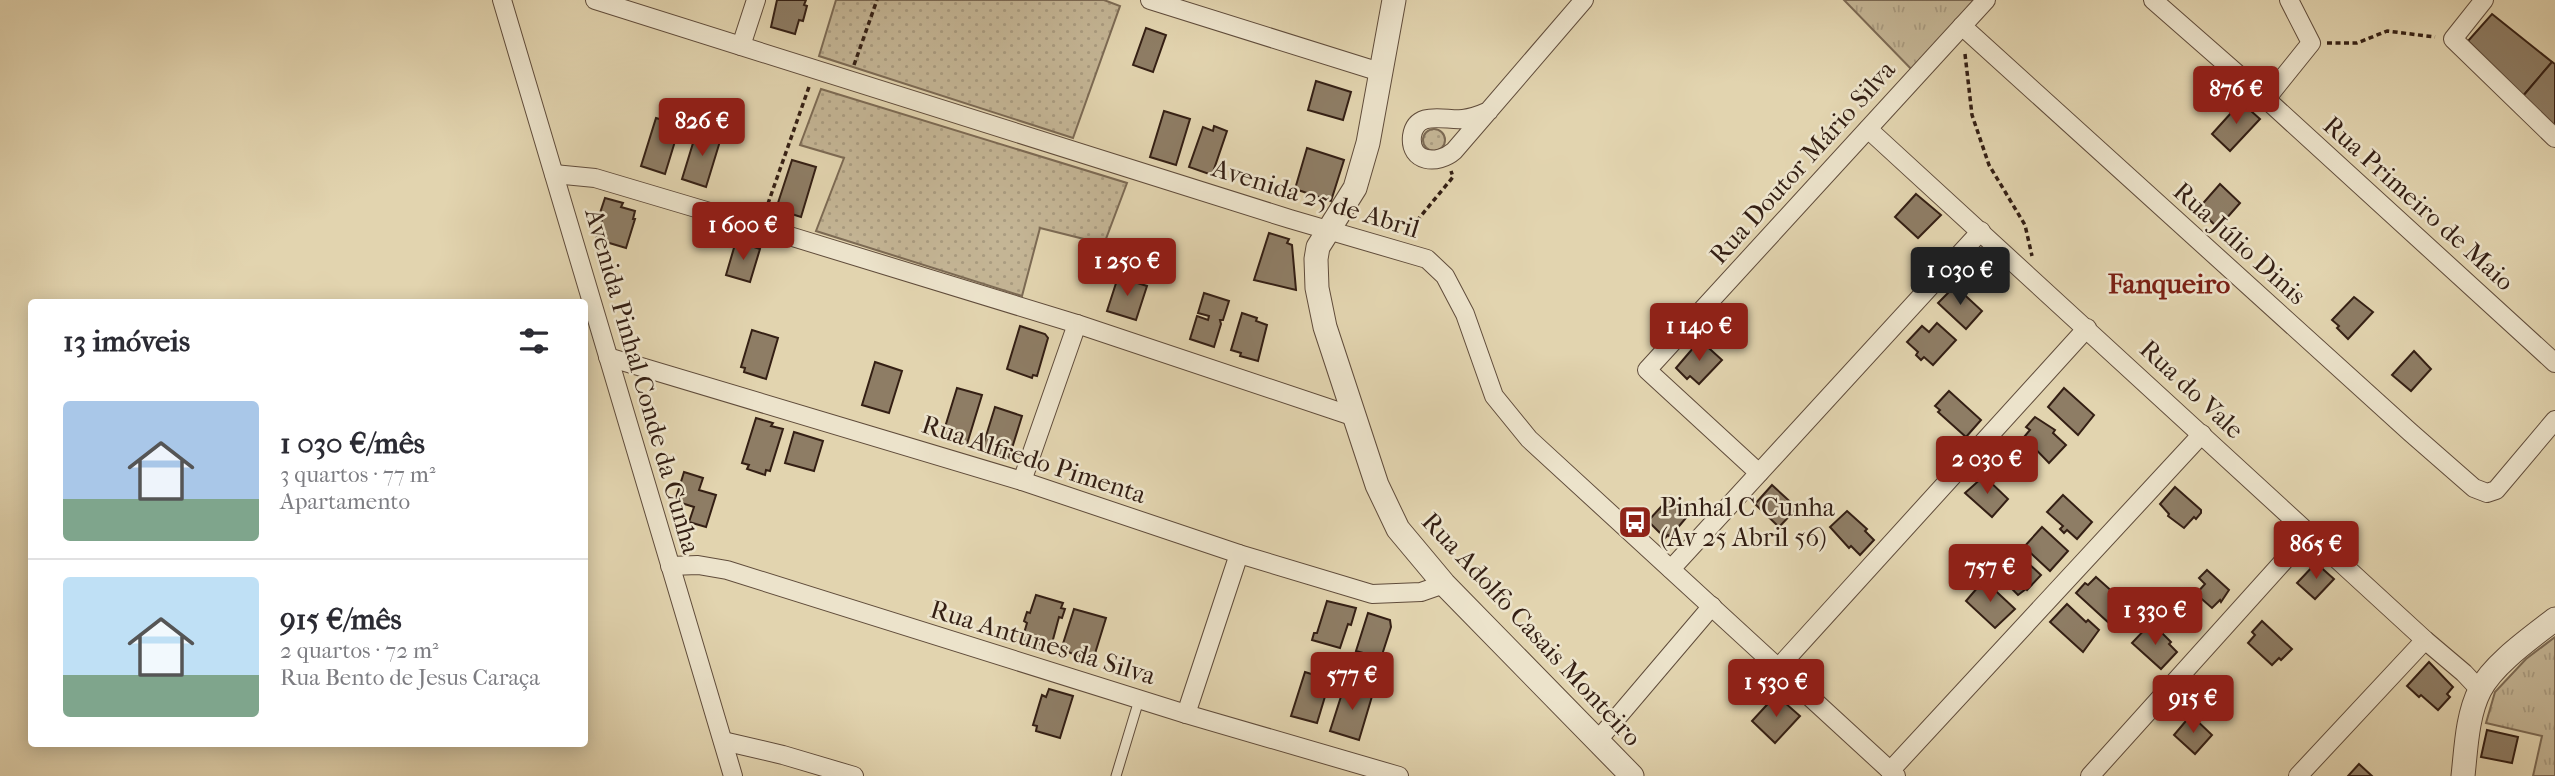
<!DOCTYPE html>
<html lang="pt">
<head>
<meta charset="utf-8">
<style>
  body { margin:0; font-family:"IM FELL French Canon",serif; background:#f2f2f3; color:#2b2b33; height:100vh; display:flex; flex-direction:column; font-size:26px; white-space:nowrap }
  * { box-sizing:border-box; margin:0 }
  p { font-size:23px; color:#7c7c81 }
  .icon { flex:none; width:38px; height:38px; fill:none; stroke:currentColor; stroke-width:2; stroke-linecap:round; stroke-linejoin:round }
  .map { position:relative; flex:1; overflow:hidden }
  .side { position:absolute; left:28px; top:299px; width:560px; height:448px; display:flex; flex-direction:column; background:#fff; border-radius:7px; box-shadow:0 4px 18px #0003 }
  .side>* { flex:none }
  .price { position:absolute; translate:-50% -60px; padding:0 16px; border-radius:7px; background:#8f2418; color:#fff; font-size:23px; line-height:46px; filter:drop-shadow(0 2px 4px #0008) }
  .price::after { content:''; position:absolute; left:50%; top:42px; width:21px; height:16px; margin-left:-10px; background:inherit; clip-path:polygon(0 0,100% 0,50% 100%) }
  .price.current { background:#222; color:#fff }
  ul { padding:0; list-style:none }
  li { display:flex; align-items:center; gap:21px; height:175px; padding:0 35px }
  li+li { border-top:2px solid #e1e1e2 }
  li span { display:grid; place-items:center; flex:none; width:196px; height:140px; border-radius:7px; color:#555 }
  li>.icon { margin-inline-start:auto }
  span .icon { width:84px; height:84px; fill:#fffc; stroke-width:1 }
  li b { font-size:30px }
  h2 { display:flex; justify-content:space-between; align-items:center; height:84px; padding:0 35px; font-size:30px }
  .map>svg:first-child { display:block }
  .grass { fill:url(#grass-dots); stroke:#7c6a54; stroke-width:2 }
  .park { fill:url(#park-tufts); stroke:#7c6a54; stroke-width:2 }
  .building { fill:#8e7d65; stroke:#341f14; stroke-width:2 }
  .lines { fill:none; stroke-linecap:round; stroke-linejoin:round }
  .service-casing { stroke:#604c3b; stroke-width:11 }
  .minor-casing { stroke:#604c3b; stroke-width:20 }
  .tertiary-casing { stroke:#604c3b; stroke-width:25 }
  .path { stroke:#341f14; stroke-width:3.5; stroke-dasharray:5 3.5; stroke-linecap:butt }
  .service { stroke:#ece3cb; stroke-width:9 }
  .minor { stroke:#ece3cb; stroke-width:18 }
  .tertiary { stroke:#ece3cb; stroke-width:23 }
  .labels { text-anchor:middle; stroke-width:5; stroke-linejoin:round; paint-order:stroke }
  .street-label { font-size:26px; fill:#341f14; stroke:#ece3cb }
  .poi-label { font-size:26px; fill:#341f14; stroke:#ece3cb; text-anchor:start }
  .neighbourhood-label { font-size:28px; font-weight:bold; fill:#7a1f14; stroke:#ece3cb }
</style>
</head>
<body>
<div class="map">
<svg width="2555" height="776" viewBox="0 0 2555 776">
  <defs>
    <pattern id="grass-dots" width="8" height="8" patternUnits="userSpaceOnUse" patternTransform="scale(1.75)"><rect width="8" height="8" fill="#c4b595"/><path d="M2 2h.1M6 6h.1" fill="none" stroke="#a99b80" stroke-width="1.8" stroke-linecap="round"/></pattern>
    <pattern id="park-tufts" width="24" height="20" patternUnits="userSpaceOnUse" patternTransform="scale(1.75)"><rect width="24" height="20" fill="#c4b595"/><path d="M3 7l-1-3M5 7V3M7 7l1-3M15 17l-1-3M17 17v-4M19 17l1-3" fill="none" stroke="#a99b80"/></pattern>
  </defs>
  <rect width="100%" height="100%" fill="#e2d4af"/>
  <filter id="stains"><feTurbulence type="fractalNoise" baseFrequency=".00286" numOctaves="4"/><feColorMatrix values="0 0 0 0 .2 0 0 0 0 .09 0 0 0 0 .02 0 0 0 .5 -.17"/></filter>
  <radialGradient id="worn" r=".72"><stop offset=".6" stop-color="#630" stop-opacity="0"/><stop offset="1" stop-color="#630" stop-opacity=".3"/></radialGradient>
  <g class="grass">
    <path d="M 836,0 L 1104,0 L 1120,6 L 1073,138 L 819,56 Z"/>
    <path d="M 821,89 L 1127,183 L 1104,244 L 1040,228 L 1022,296 L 816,231 L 844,158 L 800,145 Z"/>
    <circle cx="1434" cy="140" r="11"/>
  </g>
  <g class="park">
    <path d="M 1844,0 L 1986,0 L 1917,75 Z"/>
    <path d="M 2555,637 L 2555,776 L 2533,776 L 2542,736 L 2486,723 L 2495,692 L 2526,659 Z"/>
  </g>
  <g class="building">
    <path d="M 777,0 L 806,0 L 804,5 L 807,6 L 803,21 L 799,20 L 795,34 L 771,27 Z"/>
    <path d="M 2492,14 L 2552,62 L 2523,96 L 2468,41 Z"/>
    <path d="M 1146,28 L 1166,35 L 1153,72 L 1133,65 Z"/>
    <path d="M 2552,62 L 2555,64 L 2555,129 L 2523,96 Z"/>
    <path d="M 1316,81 L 1351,92 L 1343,120 L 1308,110 Z"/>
    <path d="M 2241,102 L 2260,119 L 2230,151 L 2212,134 Z"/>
    <path d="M 1164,111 L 1190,119 L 1176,165 L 1150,157 Z"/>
    <path d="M 656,118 L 680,125 L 665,174 L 641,166 Z"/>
    <path d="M 1214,126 L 1227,131 L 1212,175 L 1189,167 L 1203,127 L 1213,131 Z"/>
    <path d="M 697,130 L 721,138 L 706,187 L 682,179 Z"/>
    <path d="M 1307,148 L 1344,160 L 1331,201 L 1295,189 Z"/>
    <path d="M 792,160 L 816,167 L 801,217 L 776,209 Z"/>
    <path d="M 2220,184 L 2240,203 L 2218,228 L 2198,209 Z"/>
    <path d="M 1916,194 L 1941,215 L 1918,238 L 1895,217 Z"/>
    <path d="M 605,198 L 623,203 L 621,207 L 635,211 L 633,219 L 635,219 L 626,248 L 596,239 L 603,217 L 599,216 Z"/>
    <path d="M 1269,233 L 1289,239 L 1287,243 L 1292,245 L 1296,290 L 1254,280 Z"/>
    <path d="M 736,241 L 760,249 L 750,282 L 726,275 Z"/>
    <path d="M 1118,277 L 1147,286 L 1136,320 L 1107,311 Z"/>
    <path d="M 1955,286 L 1982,311 L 1966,329 L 1938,303 Z"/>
    <path d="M 1204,293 L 1229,301 L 1223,320 L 1220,320 L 1221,324 L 1214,347 L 1190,339 L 1197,316 L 1208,320 L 1209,316 L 1198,313 Z"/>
    <path d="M 2354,297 L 2373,312 L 2348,339 L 2337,328 L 2339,326 L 2332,320 Z"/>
    <path d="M 1242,313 L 1257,318 L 1256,321 L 1267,325 L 1258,361 L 1240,356 L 1241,353 L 1231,350 Z"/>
    <path d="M 1937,323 L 1956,340 L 1933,365 L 1924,357 L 1921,360 L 1916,355 L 1918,352 L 1907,342 L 1922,326 L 1929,332 Z"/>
    <path d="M 1020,326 L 1045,334 L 1048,338 L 1037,376 L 1033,375 L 1032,378 L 1007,369 Z"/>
    <path d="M 752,330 L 778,338 L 766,379 L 744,372 L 745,368 L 741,367 Z"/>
    <path d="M 1700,340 L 1722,360 L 1699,384 L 1690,376 L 1687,379 L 1676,368 Z"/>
    <path d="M 2414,351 L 2431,369 L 2411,391 L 2392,375 Z"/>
    <path d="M 875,362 L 902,371 L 889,413 L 862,405 Z"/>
    <path d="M 957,388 L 982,395 L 967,444 L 942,437 Z"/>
    <path d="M 2064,388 L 2094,415 L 2078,435 L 2048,407 Z"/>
    <path d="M 1949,391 L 1981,420 L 1966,437 L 1938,412 L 1940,410 L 1935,406 Z"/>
    <path d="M 995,407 L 1022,416 L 1009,458 L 982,449 Z"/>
    <path d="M 2035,417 L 2055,430 L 2053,433 L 2066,445 L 2049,463 L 2024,437 L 2030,430 L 2026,427 Z"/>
    <path d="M 756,418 L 773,423 L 771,426 L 783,429 L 770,471 L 766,470 L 765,475 L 747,469 L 749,465 L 742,463 Z"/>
    <path d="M 794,432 L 823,441 L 814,471 L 785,463 Z"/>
    <path d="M 684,472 L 703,478 L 699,490 L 716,495 L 706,527 L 689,522 L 694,507 L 675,501 Z"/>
    <path d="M 1984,476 L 2008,499 L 1992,517 L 1965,493 Z"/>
    <path d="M 1772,485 L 1797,508 L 1779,527 L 1755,504 Z"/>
    <path d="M 2175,487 L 2201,510 L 2201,513 L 2196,519 L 2194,517 L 2184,528 L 2168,516 L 2169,514 L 2160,504 Z"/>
    <path d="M 2063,495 L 2092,522 L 2077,539 L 2067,530 L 2064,533 L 2060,529 L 2063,526 L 2047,512 Z"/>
    <path d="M 1671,496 L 1690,513 L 1670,537 L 1668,535 L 1665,538 L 1648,521 Z"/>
    <path d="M 1847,511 L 1867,529 L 1865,531 L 1874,540 L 1860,555 L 1851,546 L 1849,548 L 1830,527 Z"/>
    <path d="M 2042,527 L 2068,551 L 2050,571 L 2024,547 Z"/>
    <path d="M 2008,550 L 2025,566 L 2028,563 L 2041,575 L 2027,590 L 2026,589 L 2018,595 L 1991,568 Z"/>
    <path d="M 2316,563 L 2334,579 L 2315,599 L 2297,583 Z"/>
    <path d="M 2207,570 L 2229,590 L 2221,602 L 2220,600 L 2212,608 L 2196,594 L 2205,584 L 2199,578 Z"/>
    <path d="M 2096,577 L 2125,603 L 2117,612 L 2119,614 L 2110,624 L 2076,593 L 2085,583 L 2088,585 Z"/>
    <path d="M 1984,580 L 2015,609 L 1995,628 L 1966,601 Z"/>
    <path d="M 1036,595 L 1063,603 L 1061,608 L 1065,609 L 1062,618 L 1059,617 L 1051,647 L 1022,640 L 1027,623 L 1024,621 L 1027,612 L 1030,613 Z"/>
    <path d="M 1327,601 L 1356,608 L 1351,625 L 1348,624 L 1340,648 L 1312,640 L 1314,633 L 1317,633 Z"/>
    <path d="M 2067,604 L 2086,622 L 2088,620 L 2099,630 L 2083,652 L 2050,622 Z"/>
    <path d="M 1074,609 L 1106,618 L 1093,660 L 1061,650 Z"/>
    <path d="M 1368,613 L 1390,620 L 1391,627 L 1381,658 L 1356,651 Z"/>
    <path d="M 2262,621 L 2292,649 L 2281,660 L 2279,658 L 2272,665 L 2248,643 L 2255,635 L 2252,632 Z"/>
    <path d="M 2148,626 L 2158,634 L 2160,631 L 2171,642 L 2169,644 L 2177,652 L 2161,669 L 2132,643 Z"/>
    <path d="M 2429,662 L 2453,687 L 2447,694 L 2450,697 L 2438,710 L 2421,695 L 2419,697 L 2407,686 Z"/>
    <path d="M 1305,672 L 1330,680 L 1317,723 L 1291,716 Z"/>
    <path d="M 1345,684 L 1373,693 L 1359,740 L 1330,731 Z"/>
    <path d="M 1049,689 L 1073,696 L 1060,738 L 1036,731 L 1037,726 L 1033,725 L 1042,695 L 1046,697 Z"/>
    <path d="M 1776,695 L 1800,716 L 1775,743 L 1752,721 Z"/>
    <path d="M 2191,715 L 2212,735 L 2195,754 L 2174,735 Z"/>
    <path d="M 2487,730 L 2518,737 L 2512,763 L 2481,757 Z"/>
    <path d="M 2359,764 L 2372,776 L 2348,776 Z"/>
  </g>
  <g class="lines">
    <g class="service-casing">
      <path id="service" d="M 1116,776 L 1139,700"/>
    </g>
    <g class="minor-casing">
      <g id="minor">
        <path d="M 502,0 L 733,776"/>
        <path d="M 595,0 L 1290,219 L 1427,259 L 1445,276 L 1465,314 L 1494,396 L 1529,439 L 1896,776"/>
        <path d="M 1150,0 L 1380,72"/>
        <path d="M 2153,0 L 2266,99 L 2555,363"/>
        <path d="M 2484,0 L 2453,39 L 2555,138"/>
        <path d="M 1962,26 L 2410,432 L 2474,488 L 2487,493 L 2496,490 L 2555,420"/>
        <path d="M 741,46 L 756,0"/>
        <path d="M 2266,99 L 2311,43 L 2289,0"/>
        <path d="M 1489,111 C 1480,115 1472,118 1463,119 C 1446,121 1416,109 1412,136 C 1409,163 1438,165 1454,151 L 1584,0"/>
        <path d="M 1868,129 L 2425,640 L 2464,673 L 2480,690"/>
        <path d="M 554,174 L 595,178 L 760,227 L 1077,324 L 1355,417"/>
        <path d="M 608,357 L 1022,481 L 1239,554 L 1372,594 L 1421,592 L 1444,584"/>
        <path d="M 1759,473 L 1647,370 L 1986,0"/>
        <path d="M 1022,481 L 1077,324"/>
        <path d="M 670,566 L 698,565 L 727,570 L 1186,714 L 1399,776"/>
        <path d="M 1671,569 L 1981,231"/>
        <path d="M 1778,668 L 2087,328"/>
        <path d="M 1186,714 L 1239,554"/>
        <path d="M 1598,740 L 1712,606"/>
        <path d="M 723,741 L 783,755 L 854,776"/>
        <path d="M 1890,771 L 2202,434"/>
        <path d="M 2090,776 L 2309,533"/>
        <path d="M 2298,776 L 2425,640"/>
      </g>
    </g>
    <g class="tertiary-casing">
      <g id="tertiary">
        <path d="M 1394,0 L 1368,143 L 1355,188 L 1318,247 L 1316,259 L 1317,288 L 1325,327 L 1377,485 L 1398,529 L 1444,584 L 1632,776"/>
        <path d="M 2463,776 C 2466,749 2467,715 2480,690 C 2493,664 2532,637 2555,619"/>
      </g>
    </g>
    <g class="path">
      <path d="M 2327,43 L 2357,43 L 2387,31 L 2435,37"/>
      <path d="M 1965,54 L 1972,115 L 1989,165 L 2025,225 L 2032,256"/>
      <path d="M 854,65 L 877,0"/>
      <path d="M 765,212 L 810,84"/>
      <path d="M 1406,234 L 1453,177 L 1451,171"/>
    </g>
    <use href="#service" class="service"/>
    <use href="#minor" class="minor"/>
    <use href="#tertiary" class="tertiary"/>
  </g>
  <defs>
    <g id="bus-square" transform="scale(1.75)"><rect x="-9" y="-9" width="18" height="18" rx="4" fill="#8f2418" stroke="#ece3cb"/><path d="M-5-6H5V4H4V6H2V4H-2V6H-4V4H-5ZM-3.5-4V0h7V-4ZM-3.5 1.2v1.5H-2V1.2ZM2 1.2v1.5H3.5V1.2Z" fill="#fff"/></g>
  </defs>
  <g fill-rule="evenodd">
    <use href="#bus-square" x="1635" y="522"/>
  </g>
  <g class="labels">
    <g class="street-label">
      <text transform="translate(1802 162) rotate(-48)" y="9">Rua Doutor Mário Silva</text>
      <text transform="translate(1316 198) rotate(17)" y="9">Avenida 25 de Abril</text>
      <text transform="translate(2419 203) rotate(42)" y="9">Rua Primeiro de Maio</text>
      <text transform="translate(2240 243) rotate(42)" y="9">Rua Júlio Dinis</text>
      <text transform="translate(643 381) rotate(74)" y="9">Avenida Pinhal Conde da Cunha</text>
      <text transform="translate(2192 389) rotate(43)" y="9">Rua do Vale</text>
      <text transform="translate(1034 459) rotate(18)" y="9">Rua Alfredo Pimenta</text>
      <text transform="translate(1532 629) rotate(47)" y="9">Rua Adolfo Casais Monteiro</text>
      <text transform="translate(1043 642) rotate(17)" y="9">Rua Antunes da Silva</text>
    </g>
    <g class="poi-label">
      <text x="1660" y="516">Pinhal C Cunha<tspan x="1660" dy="30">(Av 25 Abril 56)</tspan></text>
    </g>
    <g class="neighbourhood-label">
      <text x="2169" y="293">Fanqueiro</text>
    </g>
  </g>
  <rect width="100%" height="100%" filter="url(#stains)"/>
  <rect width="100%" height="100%" fill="url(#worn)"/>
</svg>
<b class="price" style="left:2236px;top:126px">876 €</b>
<b class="price" style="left:702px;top:158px">826 €</b>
<b class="price" style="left:743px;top:262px">1 600 €</b>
<b class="price" style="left:1127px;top:298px">1 250 €</b>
<b class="price current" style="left:1960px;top:307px">1 030 €</b>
<b class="price" style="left:1699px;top:363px">1 140 €</b>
<b class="price" style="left:1987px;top:496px">2 030 €</b>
<b class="price" style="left:2316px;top:581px">865 €</b>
<b class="price" style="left:1990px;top:604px">757 €</b>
<b class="price" style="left:2155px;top:647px">1 330 €</b>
<b class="price" style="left:1352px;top:712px">577 €</b>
<b class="price" style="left:1776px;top:719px">1 530 €</b>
<b class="price" style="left:2193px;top:735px">915 €</b>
<section class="side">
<h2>13 imóveis<svg class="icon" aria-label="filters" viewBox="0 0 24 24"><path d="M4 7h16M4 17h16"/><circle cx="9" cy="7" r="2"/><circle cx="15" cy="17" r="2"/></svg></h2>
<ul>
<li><span style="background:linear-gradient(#a9c7e8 70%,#7fa58c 0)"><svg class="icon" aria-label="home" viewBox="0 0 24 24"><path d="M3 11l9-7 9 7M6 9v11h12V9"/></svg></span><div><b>1 030 €/mês</b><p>3 quartos · 77 m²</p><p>Apartamento</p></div></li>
<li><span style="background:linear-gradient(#bfe0f5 70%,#7fa58c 0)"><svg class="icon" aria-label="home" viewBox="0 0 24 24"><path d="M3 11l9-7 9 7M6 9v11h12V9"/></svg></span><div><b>915 €/mês</b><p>2 quartos · 72 m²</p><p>Rua Bento de Jesus Caraça</p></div></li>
</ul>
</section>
</div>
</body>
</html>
